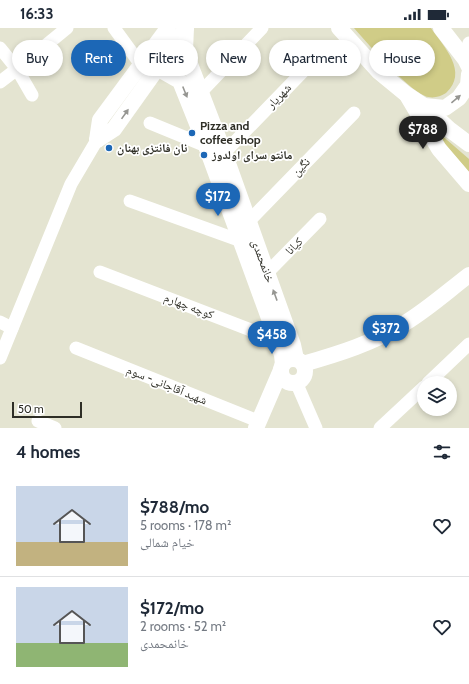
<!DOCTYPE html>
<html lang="en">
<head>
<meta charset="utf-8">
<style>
  body { margin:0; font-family:Cabin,"Noto Naskh Arabic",sans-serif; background:#f6f6f7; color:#1f2937; height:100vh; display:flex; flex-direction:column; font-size:15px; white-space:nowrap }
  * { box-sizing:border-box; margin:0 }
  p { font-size:13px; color:#747a83 }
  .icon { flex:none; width:22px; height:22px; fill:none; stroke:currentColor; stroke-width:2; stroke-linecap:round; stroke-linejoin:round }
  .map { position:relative; height:400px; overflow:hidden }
  .drawer { display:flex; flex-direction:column; background:#fff; flex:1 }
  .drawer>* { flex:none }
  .top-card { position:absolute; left:12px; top:12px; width:445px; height:36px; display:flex; gap:8px }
  .fabs { position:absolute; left:417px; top:348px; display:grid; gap:8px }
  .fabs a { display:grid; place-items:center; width:40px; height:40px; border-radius:50%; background:#fff; box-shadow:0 2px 6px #0003; font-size:20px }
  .scale { position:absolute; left:12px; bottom:10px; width:70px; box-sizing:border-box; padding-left:4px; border:2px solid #2e2e26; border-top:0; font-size:11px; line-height:14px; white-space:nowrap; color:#2e2e26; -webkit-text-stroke:3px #fff; paint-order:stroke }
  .price { position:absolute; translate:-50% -34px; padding:0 9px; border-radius:14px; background:#1c67b6; color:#fff; font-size:13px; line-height:26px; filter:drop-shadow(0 1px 2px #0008) }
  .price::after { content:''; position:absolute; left:50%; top:24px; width:12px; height:9px; margin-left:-6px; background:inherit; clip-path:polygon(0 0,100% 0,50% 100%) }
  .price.selected { background:#222; color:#fff }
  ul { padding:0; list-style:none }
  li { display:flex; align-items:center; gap:12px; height:100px; padding:0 16px }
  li+li { border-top:1px solid #e0e1e3 }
  li span { display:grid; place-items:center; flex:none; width:112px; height:80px; border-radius:0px; color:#555 }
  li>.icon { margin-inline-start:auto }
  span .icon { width:48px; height:48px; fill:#fffc; stroke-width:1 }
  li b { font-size:17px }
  h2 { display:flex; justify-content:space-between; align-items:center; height:48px; padding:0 16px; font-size:17px }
  .tag { padding:0 14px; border-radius:18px; background:#fff; box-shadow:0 2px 6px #0003; font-size:14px; line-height:36px }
  .tag.selected { background:#1c67b6; color:#fff }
  .status { display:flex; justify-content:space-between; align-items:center; height:28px; padding:0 20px; background:#fff; direction:ltr }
  .status svg { height:11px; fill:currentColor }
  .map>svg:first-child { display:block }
  .green { fill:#d0cc87 }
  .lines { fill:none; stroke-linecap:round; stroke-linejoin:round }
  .minor { stroke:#fff; stroke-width:13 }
  .major { stroke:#fff; stroke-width:16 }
  .oneway { fill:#969692 }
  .poi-dot { fill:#1c67b6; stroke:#fff; stroke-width:1.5 }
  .labels { text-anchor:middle; stroke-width:3.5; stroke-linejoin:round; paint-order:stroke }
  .street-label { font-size:12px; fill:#2e2e26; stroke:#fff }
  .poi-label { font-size:12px; font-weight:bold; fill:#2e2e26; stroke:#fff; text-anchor:start }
</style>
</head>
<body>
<div class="status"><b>16:33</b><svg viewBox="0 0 49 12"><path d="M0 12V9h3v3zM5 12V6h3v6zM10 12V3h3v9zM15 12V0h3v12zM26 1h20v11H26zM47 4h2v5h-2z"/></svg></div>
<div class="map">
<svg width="469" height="400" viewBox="0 0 469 400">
  <rect width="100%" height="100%" fill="#e4e4d1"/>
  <g class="green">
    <path d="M 354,0 L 431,0 C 444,19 469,44 446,65 C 440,69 432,71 425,68 C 405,59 370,18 354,0 Z"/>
    <path d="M 439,105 L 469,131 L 469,144 L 441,112 Z"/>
  </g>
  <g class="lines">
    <g class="minor">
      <path d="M 114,0 L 141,37"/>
      <path d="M 0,20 L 17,41 L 0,54"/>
      <path d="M 465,31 L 469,15"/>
      <path d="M 201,64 L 262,0"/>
      <path d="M 32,67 L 17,41 L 67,0"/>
      <path d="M 150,95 L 206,118"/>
      <path d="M 224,125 L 318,28"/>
      <path d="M 130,173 L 241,213"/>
      <path d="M 248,194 L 354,85"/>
      <path d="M 100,244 L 277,312"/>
      <path d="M 267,245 L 320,191"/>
      <path d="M 0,294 L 12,300"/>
      <path d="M 76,320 L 258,393"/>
      <path d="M 0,330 L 71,156 L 97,112"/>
      <path d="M 296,354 L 316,400"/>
      <path d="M 428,355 L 469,316"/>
      <path d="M 38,393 L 55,400"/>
      <path d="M 380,400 L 424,359"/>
    </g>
    <g class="major">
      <path d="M 186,0 L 185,22 L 190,36 L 225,127 L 293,317 L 296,331"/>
      <path d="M 339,0 L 378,43 L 406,66 L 424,78 L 445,80 L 459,70 L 468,57 L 469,46"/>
      <path d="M 441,0 L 465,31 L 469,39"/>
      <path d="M 157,40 L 180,53 L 206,118 L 277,312 L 282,327 L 283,336"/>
      <path d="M 408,69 L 439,121 L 469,156"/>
      <path d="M 424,78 L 449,101 L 469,116"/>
      <path d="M 97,112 L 114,101 L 186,0"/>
      <path d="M 97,112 L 100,92 L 168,0"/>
      <circle cx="293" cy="343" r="12"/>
      <path d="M 303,336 C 338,326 374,315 405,295 C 428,281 448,263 469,247"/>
      <path d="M 256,400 L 281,342"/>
    </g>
  </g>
  <defs><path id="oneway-solid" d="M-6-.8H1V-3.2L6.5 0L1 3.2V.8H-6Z"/></defs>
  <g class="oneway">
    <use href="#oneway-solid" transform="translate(185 64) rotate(68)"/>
    <use href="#oneway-solid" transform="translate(456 71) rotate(-40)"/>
    <use href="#oneway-solid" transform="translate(125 86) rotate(-55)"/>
    <use href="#oneway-solid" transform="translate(275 267) rotate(-110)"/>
  </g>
  <g class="poi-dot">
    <circle cx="192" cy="105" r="4"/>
    <circle cx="109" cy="120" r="4"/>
    <circle cx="204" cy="127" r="4"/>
  </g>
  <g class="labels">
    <g class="street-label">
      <text transform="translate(279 68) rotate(-46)" y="4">شهریار</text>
      <text transform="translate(301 139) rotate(-46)" y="4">نگین</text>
      <text transform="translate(294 218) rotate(-45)" y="4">کیانا</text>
      <text transform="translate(263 233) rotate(70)" y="4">خانمحمدی</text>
      <text transform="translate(189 278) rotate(21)" y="4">کوچه چهارم</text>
      <text transform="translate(167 357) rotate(22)" y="4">شهید آقاجانی- سوم</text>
    </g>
    <g class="poi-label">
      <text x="200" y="102">Pizza and<tspan x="200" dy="14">coffee shop</tspan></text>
      <text x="117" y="124">نان فانتزی بهنان</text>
      <text x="212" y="131">مانتو سرای اولدوز</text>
    </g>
  </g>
</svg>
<div class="fabs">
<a><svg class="icon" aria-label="layers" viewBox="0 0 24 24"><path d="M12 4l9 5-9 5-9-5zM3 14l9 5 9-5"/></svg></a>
</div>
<div class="scale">50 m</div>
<b class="price selected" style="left:423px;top:122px">$788</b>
<b class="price" style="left:218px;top:189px">$172</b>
<b class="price" style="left:386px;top:321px">$372</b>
<b class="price" style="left:272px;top:327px">$458</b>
<div class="top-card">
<a class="tag">Buy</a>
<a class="tag selected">Rent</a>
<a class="tag">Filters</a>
<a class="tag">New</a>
<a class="tag">Apartment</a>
<a class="tag">House</a>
</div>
</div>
<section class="drawer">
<h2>4 homes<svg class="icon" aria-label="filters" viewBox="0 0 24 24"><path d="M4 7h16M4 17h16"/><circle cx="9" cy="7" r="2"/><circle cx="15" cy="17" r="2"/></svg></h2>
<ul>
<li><span style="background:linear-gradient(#c9d6e8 70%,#c2b280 0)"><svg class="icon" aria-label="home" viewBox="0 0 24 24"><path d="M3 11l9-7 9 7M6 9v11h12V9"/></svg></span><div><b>$788/mo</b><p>5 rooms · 178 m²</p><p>خیام شمالی</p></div><svg class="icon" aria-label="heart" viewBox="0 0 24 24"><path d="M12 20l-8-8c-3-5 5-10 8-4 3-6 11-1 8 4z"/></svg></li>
<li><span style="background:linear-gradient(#c9d6e8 70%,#8fb573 0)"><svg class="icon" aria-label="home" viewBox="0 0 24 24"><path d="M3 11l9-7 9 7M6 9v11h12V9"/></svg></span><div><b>$172/mo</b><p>2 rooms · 52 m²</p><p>خانمحمدی</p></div><svg class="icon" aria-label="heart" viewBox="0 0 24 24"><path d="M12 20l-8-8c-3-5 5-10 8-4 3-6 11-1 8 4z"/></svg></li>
</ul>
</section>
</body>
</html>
